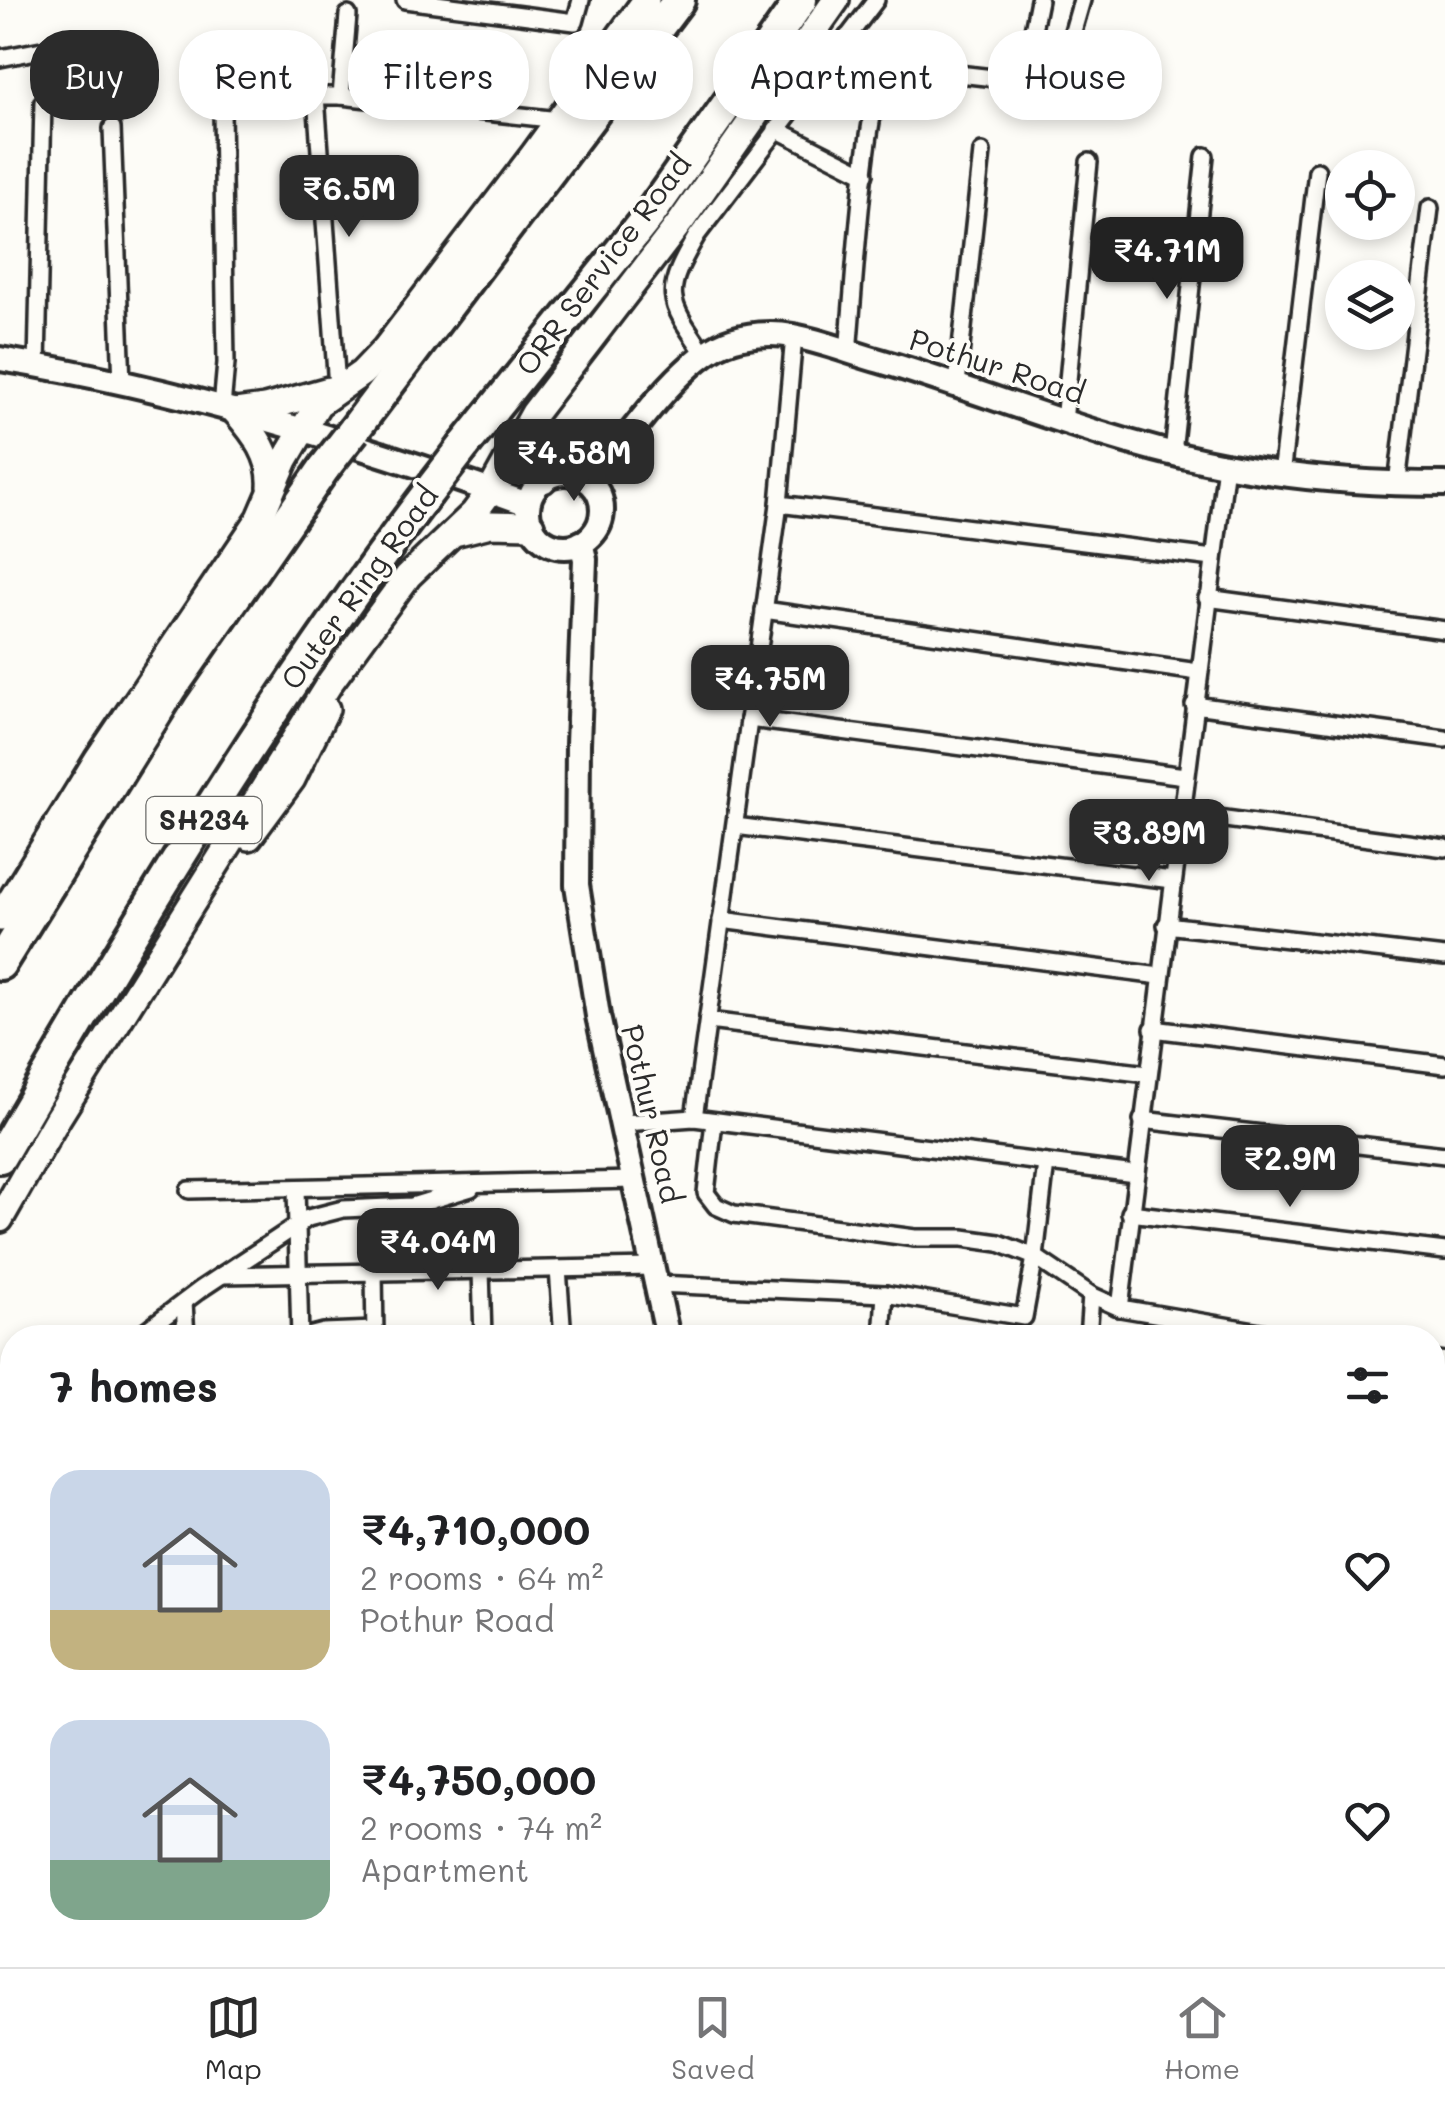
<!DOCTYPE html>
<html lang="en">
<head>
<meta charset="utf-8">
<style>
  body { margin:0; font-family:Mali,sans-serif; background:#f2f2f2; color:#202124; height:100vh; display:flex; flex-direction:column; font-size:38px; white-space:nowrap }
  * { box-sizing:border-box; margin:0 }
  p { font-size:32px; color:#757577 }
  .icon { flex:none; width:55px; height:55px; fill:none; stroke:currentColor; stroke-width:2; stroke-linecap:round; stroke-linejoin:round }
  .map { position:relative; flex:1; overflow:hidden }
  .drawer { position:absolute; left:0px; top:1325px; width:1445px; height:642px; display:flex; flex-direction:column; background:#fff; border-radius:40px 40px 0 0; box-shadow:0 5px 15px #0003 }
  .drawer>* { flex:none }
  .guide { position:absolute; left:30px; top:30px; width:1385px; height:90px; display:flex; gap:20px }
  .controls { position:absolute; left:1325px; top:150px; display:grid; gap:20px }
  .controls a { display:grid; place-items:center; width:90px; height:90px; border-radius:50%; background:#fff; box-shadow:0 5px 15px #0003; font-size:50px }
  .price { position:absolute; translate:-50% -85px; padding:0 22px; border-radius:20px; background:#2b2b2b; color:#fff; font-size:32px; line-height:65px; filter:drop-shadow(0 2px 5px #0008) }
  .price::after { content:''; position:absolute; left:50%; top:60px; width:30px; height:22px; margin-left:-15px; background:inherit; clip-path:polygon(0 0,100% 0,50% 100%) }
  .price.selected { background:#222; color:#fff }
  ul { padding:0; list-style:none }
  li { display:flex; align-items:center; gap:30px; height:250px; padding:0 50px }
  li span { display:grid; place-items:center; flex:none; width:280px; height:200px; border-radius:30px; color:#555 }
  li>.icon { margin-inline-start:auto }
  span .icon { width:120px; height:120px; fill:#fffc; stroke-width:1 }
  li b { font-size:42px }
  h2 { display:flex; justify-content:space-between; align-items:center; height:120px; padding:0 50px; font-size:42px }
  .tag { padding:0 35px; border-radius:40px; background:#fff; box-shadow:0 5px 15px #0003; font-size:35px; line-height:90px }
  .tag.selected { background:#2b2b2b; color:#fff }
  .tabs { display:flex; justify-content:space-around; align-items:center; height:140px; border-top:2px solid #e0e0e0; background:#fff; font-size:28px; color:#757577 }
  .tabs a { display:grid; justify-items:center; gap:5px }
  .tabs .selected { color:#2b2b2b }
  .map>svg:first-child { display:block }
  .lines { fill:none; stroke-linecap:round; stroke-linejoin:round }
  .street-casing { stroke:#2b2b2b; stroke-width:22 }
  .secondary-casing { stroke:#2b2b2b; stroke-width:30 }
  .primary-casing { stroke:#2b2b2b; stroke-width:32 }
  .highway-casing { stroke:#2b2b2b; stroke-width:38 }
  .street { stroke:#fdfcf7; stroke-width:15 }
  .secondary { stroke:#fdfcf7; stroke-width:22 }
  .primary { stroke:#fdfcf7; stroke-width:25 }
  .highway { stroke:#fdfcf7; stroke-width:30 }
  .highway-bridge-casing { stroke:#2b2b2b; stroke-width:38; stroke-linecap:butt }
  .highway-bridge { stroke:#fdfcf7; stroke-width:30 }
  .labels { text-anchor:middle; stroke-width:8; stroke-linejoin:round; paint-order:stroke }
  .shield { fill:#fdfcf7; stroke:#6a6a68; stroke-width:2.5 }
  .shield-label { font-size:28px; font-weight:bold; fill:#2b2b2b }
  .street-label { font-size:30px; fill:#2b2b2b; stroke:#fdfcf7 }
</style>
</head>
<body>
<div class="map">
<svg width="1445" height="1967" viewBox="0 0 1445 1967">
  <rect width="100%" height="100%" fill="#fdfcf7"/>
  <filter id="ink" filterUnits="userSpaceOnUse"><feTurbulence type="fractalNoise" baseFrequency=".01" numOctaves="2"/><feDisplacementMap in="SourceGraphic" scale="20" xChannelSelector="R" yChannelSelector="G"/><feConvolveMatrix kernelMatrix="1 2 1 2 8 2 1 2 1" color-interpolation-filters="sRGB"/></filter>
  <g filter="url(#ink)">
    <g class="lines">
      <g class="street-casing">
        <g id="street">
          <path d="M 405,0 L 575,22 L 581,0"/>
          <path d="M 1033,30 L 1039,0"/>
          <path d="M 847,37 L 888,66 L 1047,84 L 1059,80 L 1082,0"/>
          <path d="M 0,58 L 94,40"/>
          <path d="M 341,96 L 348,15"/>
          <path d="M 222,111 L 226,363 L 222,407"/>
          <path d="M 112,128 L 122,383"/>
          <path d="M 776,129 L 865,174"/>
          <path d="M 848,352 C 853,304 864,92 888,66"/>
          <path d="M 704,353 C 666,298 663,294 697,235 L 876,0"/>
          <path d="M 37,365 L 43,102"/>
          <path d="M 957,384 L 982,152"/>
          <path d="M 337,387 L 316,96 L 341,96 L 559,120"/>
          <path d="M 1064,422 L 1089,162"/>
          <path d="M 1173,453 L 1205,156"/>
          <path d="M 1281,476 L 1317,171"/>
          <path d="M 1397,484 L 1430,208"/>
          <path d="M 779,504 L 1213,558"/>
          <path d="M 1207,598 L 1445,630"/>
          <path d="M 764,610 L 1198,672"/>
          <path d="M 1194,705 L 1445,739"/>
          <path d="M 749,719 L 1185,776"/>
          <path d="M 1180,813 L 1445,848"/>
          <path d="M 735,826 L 1172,880"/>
          <path d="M 721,920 L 1160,976"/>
          <path d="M 1166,925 L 1445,957"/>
          <path d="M 708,1021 L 1148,1074"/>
          <path d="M 1153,1029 L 1445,1065"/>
          <path d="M 694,1118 L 779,504 L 794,336"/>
          <path d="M 1142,1120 L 1445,1155"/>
          <path d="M 714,1121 L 706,1193 L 716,1206 L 734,1214 L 915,1238 L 963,1238 L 999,1243 L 1035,1257 L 1091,1295 L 1120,1308 L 1296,1338"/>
          <path d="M 624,1123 L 694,1118 L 1135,1174"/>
          <path d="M 296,1188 L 300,1338"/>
          <path d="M 189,1190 L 635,1180"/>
          <path d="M 1130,1213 L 1445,1251"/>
          <path d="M 558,1269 L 563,1338"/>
          <path d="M 481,1270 L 483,1338"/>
          <path d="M 374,1271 L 375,1337"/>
          <path d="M 222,1275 L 653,1267"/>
          <path d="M 657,1284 L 885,1294 L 1024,1317 L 1035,1257 L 1046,1163"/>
          <path d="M 184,1302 L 186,1338"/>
          <path d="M 1120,1308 L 1226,465"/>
          <path d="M 136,1338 L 201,1289 L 308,1218 L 343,1209 L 412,1206 L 471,1188"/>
          <path d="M 301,1338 L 324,1332 L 375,1330"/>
          <path d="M 882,1338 L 885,1294"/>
          <path d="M 1088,1338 L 1091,1295"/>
          <path d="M 1432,1359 L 1445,1361"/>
          <path d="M 1432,1444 L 1445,1448"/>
          <path d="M 0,1457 L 12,1440"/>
          <path d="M 0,1608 L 12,1607"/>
          <path d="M 1432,1618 L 1445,1554"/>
          <path d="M 1432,1639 L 1445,1639"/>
          <path d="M 0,1895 L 12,1896"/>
          <path d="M 172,1967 L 174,1955"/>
          <path d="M 1041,1967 L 1043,1955"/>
          <path d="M 1137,1967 L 1140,1955"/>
        </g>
      </g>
      <g class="secondary-casing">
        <g id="secondary">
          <path d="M 0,359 C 179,388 357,443 528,504"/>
          <circle cx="565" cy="510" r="37"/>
          <path d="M 591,483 C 624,443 679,361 726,342 C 746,334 771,332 793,336 C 822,341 851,353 880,361 C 988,393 1094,438 1205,461 C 1285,478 1363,484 1445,484"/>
          <path d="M 581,543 L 585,559 L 578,744 L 577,885 L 598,1016 L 668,1338"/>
          <path d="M 867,1955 L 878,1967"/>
        </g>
      </g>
      <g class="primary-casing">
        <g id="primary">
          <path d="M 236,412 L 265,408 L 329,390"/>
          <path d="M 236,412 C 255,434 273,457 271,487"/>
          <path d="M 531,421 L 529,447 L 543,480"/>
          <path d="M 458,532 L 490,524 L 531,525"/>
          <path d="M 249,837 L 292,779 L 326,709"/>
          <path d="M 0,918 L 97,760 L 260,518 L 285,460 L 318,404 L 362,373 L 385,349 L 534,154 L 646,0"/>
          <path d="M 0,1219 L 57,1119 L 331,681 L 408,576 L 474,513 L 491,490 L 534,413 L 682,220 L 836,0"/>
        </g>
      </g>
      <g class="highway-casing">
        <g id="highway">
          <path d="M 354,430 L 679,0"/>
          <path d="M 464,446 L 650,214 L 801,0"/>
          <path d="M 0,964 L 171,689 L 325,467"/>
          <path d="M 0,1157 C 132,930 268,703 427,494"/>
        </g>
      </g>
      <use href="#street" class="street"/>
      <use href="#secondary" class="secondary"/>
      <use href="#primary" class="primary"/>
      <use href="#highway" class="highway"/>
      <g class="highway-bridge-casing">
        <g id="highway-bridge">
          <path d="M 325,467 L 354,430"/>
          <path d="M 427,494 L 464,446"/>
        </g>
      </g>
      <use href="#highway-bridge" class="highway-bridge"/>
    </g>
  </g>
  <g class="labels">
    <rect class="shield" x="146.5" y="797" width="115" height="46" rx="8"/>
    <g class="shield-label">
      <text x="204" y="830">SH234</text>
    </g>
    <g class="street-label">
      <text transform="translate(604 265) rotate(-53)" y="10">ORR Service Road</text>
      <text transform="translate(997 367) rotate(18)" y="10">Pothur Road</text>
      <text transform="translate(360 588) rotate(-54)" y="10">Outer Ring Road</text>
      <text transform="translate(651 1114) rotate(77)" y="10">Pothur Road</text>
    </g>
  </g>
</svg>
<div class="controls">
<a><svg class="icon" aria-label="locate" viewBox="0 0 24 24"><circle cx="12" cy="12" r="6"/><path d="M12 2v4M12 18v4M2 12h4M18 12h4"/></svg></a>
<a><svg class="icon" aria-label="layers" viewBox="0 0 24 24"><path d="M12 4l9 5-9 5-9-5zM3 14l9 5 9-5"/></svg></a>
</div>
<b class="price" style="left:349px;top:240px">₹6.5M</b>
<b class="price selected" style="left:1167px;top:302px">₹4.71M</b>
<b class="price" style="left:574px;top:504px">₹4.58M</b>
<b class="price" style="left:770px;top:730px">₹4.75M</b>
<b class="price" style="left:1149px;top:884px">₹3.89M</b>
<b class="price" style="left:1290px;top:1210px">₹2.9M</b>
<b class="price" style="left:438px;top:1293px">₹4.04M</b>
<div class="guide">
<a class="tag selected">Buy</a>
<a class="tag">Rent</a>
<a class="tag">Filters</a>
<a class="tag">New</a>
<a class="tag">Apartment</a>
<a class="tag">House</a>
</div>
<section class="drawer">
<h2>7 homes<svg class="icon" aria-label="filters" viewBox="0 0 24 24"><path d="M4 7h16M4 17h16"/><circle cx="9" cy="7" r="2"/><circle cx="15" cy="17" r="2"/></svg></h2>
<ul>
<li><span style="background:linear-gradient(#c9d6e8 70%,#c2b280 0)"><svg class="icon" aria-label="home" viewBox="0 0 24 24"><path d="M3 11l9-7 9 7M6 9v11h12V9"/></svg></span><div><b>₹4,710,000</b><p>2 rooms · 64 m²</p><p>Pothur Road</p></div><svg class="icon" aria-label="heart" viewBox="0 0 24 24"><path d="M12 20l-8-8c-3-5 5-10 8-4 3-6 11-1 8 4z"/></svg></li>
<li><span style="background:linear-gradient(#c9d6e8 70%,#7fa58c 0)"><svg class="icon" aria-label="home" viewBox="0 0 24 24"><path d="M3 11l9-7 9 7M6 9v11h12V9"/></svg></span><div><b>₹4,750,000</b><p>2 rooms · 74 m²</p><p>Apartment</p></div><svg class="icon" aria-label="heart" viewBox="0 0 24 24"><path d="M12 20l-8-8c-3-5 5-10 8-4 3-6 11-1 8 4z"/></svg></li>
</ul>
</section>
</div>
<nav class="tabs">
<a class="selected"><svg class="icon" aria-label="map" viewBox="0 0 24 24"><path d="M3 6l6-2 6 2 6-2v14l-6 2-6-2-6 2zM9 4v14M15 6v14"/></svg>Map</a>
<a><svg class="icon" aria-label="saved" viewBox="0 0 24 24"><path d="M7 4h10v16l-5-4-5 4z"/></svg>Saved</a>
<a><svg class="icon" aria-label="home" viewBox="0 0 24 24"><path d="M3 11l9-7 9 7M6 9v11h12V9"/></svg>Home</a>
</nav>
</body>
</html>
